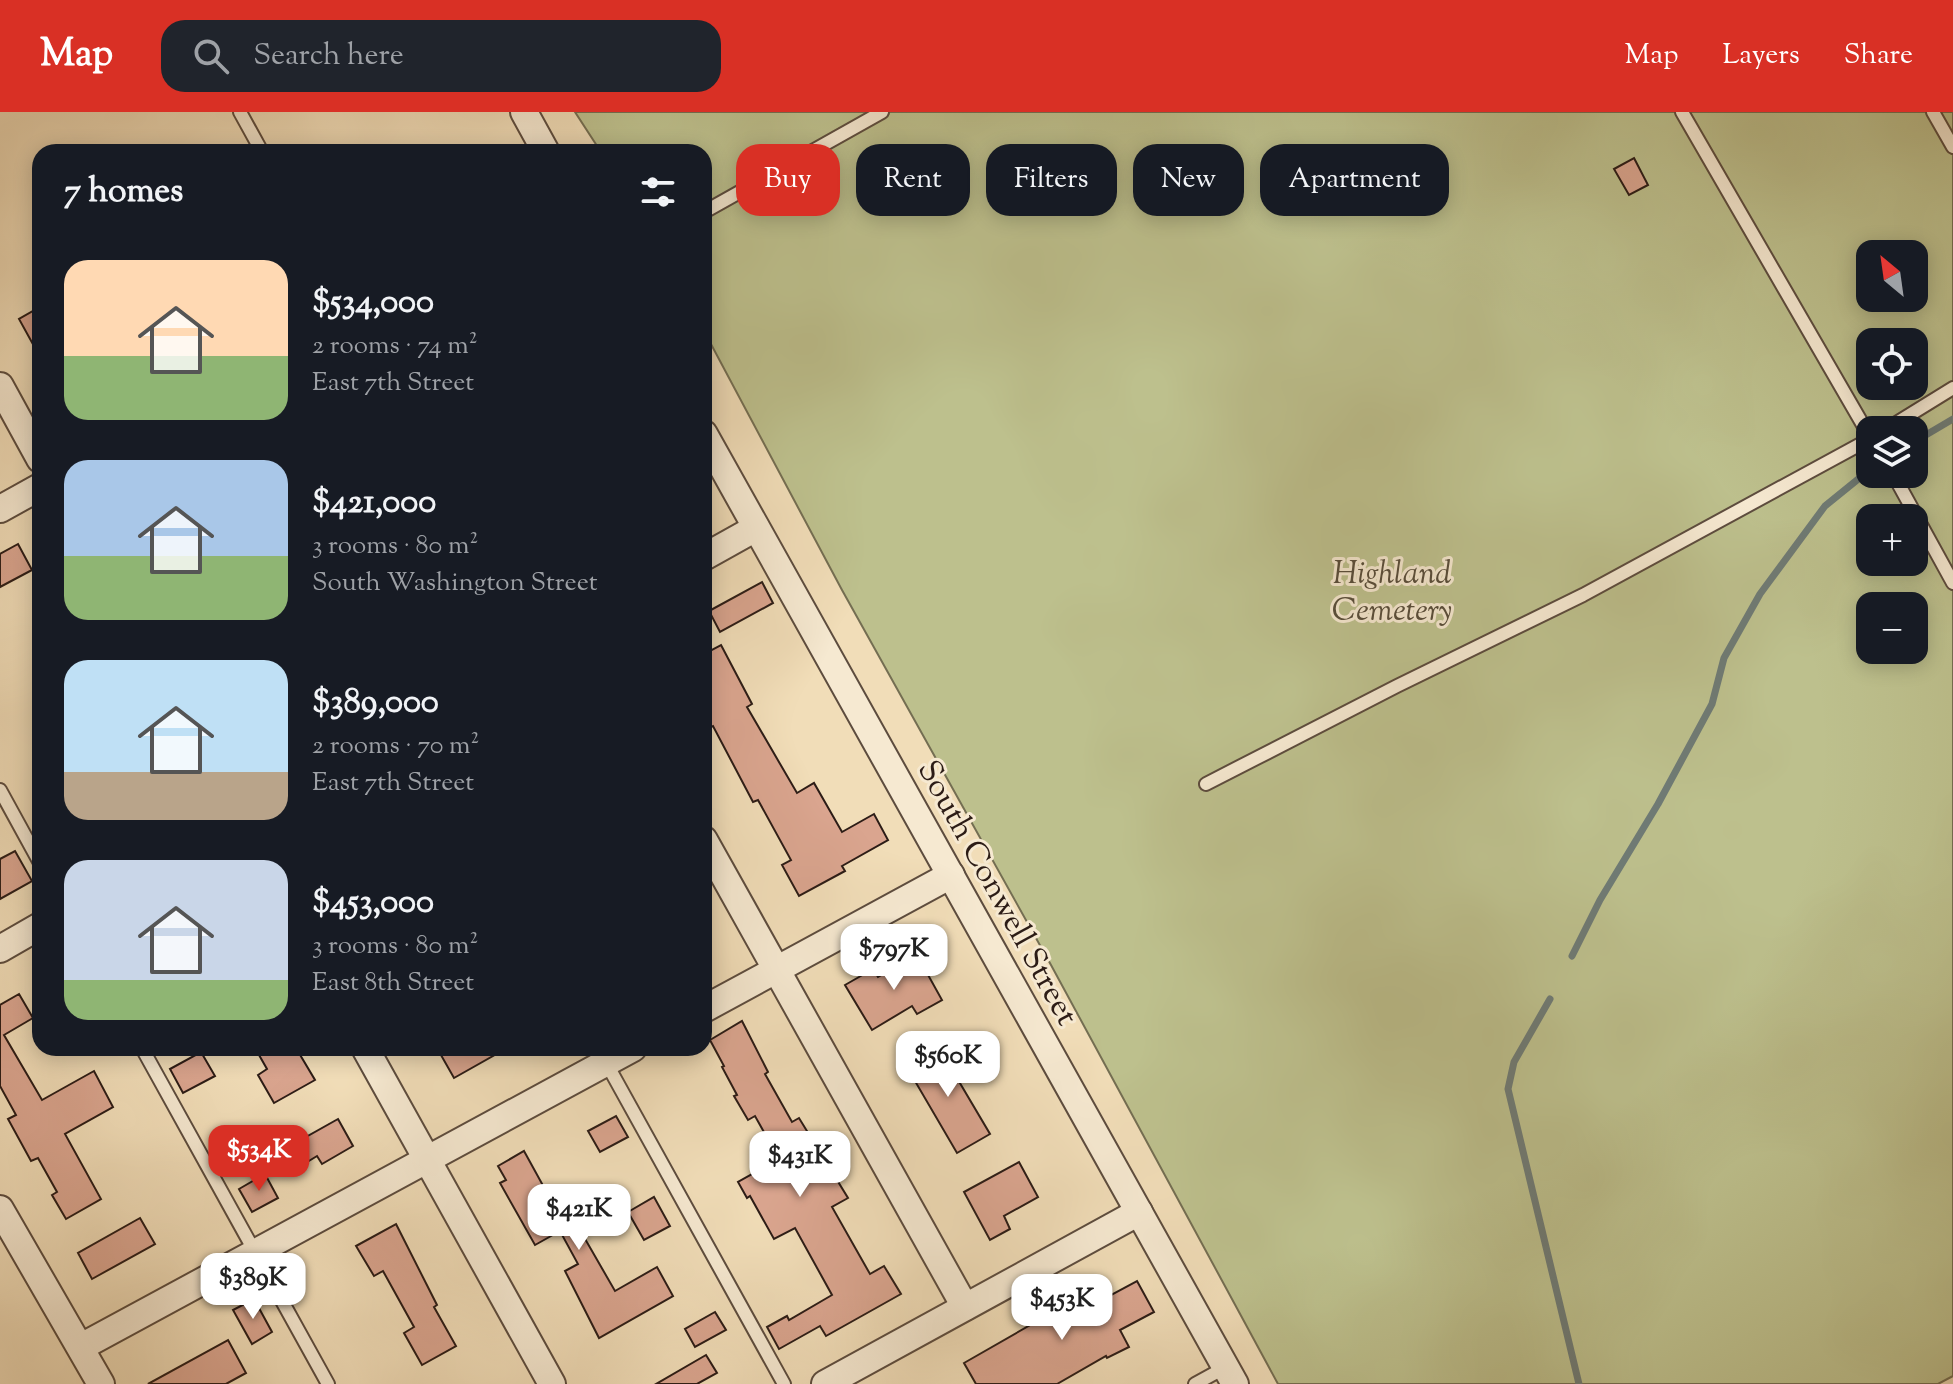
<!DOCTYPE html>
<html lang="en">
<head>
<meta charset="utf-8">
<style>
  body { margin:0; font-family:"Sorts Mill Goudy",serif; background:#20242c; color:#f1f3f6; height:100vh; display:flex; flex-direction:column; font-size:30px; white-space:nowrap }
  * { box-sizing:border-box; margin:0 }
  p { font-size:26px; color:#9ea1a6 }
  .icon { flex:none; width:44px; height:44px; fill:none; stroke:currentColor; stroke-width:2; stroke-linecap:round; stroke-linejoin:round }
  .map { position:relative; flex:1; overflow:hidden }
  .sheet { position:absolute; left:32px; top:32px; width:680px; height:912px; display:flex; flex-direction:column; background:#171b24; border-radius:24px; box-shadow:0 4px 20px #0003 }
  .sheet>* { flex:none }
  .guide { position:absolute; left:736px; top:32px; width:760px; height:72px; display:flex; gap:16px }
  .needle { width:52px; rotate:331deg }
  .fabs { position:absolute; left:1856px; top:128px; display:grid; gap:16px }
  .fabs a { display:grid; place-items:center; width:72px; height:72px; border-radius:16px; background:#171b24; box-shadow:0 4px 20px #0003; font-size:40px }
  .price { position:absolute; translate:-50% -68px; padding:0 18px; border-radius:16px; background:#fff; color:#222; font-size:26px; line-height:52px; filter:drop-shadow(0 2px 4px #0008) }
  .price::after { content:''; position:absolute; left:50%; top:48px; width:24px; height:18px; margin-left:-12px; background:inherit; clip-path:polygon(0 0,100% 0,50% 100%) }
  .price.selected { background:#d93025; color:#fff }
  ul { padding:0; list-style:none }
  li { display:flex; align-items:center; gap:24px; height:200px; padding:0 32px }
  li span { display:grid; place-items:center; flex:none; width:224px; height:160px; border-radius:24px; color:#555 }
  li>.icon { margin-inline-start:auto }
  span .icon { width:96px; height:96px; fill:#fffc; stroke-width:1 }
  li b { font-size:34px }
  h2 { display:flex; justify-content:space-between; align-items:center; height:96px; padding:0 32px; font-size:34px }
  .pill { padding:0 28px; border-radius:24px; background:#171b24; box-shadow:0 4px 20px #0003; font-size:28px; line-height:72px }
  .pill.selected { background:#d93025; color:#fff }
  header { display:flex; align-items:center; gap:48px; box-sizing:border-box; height:112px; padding:0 40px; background:#d93025; color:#fff }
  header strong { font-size:38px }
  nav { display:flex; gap:44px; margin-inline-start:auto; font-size:28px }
  .search { width:560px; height:72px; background:#20242c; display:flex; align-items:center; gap:20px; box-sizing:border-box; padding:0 28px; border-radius:24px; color:#9ea1a6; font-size:30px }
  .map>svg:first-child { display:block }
  .green { fill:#bdc08d; stroke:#746e52; stroke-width:2; fill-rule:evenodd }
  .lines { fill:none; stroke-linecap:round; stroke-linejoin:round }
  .stream { stroke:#6f7b75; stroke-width:7 }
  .building { fill:#daa58f; stroke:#2c1c16; stroke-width:2 }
  .service-casing { stroke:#5d4c3e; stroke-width:16 }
  .minor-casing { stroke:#5d4c3e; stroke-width:30 }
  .service { stroke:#f6e9d1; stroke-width:12 }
  .minor { stroke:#f6e9d1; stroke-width:26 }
  .labels { text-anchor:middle; stroke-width:6; stroke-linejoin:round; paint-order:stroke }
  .park-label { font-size:32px; font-style:italic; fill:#584d3a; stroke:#f6e9d1 }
  .street-label { font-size:32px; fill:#2c1c16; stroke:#f6e9d1 }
</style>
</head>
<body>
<header>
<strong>Map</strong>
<div class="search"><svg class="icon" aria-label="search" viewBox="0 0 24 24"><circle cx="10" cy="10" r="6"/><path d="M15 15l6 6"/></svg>Search here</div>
<nav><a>Map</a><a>Layers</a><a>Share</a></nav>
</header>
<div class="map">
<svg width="1953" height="1272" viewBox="0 0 1953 1272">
  <rect width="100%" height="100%" fill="#f1ddb8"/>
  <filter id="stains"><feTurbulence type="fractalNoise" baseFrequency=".0025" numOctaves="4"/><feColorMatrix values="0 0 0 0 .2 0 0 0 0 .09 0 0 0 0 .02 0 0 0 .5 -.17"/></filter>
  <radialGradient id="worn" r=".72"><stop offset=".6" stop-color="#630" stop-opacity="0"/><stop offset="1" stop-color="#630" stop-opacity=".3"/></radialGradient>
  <path class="green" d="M 575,0 L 1953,0 L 1953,1264 L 1938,1272 L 1278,1272 L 1051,853 L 842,478 L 704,219 L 704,40 L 601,40 ZM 1870,142 L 1914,142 L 1914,186 L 1870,186 ZM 1870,230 L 1914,230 L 1914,274 L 1870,274 ZM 1870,318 L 1914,318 L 1914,362 L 1870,362 ZM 1870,406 L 1914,406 L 1914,450 L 1870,450 ZM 1870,494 L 1914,494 L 1914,538 L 1870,538 Z"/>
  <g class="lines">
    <g class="stream">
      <path d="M 1914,330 L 1953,307"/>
      <path d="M 1572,844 L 1600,788 L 1658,692 L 1712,592 L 1724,546 L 1760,482 L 1825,394 L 1862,364"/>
      <path d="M 1550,887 L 1514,950 L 1508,977 L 1579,1272"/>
    </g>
  </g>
  <g class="building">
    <path d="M 1634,46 L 1648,73 L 1629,83 L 1614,57 Z"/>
    <path d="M 40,195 L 40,245 L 19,207 Z"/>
    <path d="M 18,432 L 32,458 L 0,475 L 0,442 Z"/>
    <path d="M 762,470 L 773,491 L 720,520 L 709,499 Z"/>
    <path d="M 721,533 L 752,592 L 747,595 L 797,681 L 814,671 L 842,720 L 874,702 L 888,728 L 842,754 L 845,759 L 799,784 L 782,753 L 791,748 L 758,688 L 753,690 L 713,614 L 704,619 L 704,542 Z"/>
    <path d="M 15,739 L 32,769 L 0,787 L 0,747 Z"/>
    <path d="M 917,843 L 942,888 L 917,902 L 912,894 L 872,918 L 845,873 L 873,857 L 878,865 Z"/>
    <path d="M 19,882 L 33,906 L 4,923 L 42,988 L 94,959 L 113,995 L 65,1022 L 101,1087 L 66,1107 L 52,1083 L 57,1080 L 38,1046 L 31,1049 L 8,1007 L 16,1003 L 0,974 L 0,893 Z"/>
    <path d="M 742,909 L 768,960 L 765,962 L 792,1010 L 799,1006 L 848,1086 L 832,1095 L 870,1162 L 884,1154 L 901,1182 L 826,1224 L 820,1214 L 779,1237 L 767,1215 L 787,1204 L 789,1208 L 832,1183 L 795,1116 L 774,1127 L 750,1084 L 747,1086 L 738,1070 L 779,1047 L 755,1004 L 748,1008 L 734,984 L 737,983 L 722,955 L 724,954 L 710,928 Z"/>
    <path d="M 938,934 L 990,1022 L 957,1041 L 905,952 Z"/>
    <path d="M 255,936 L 296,936 L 315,968 L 274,991 L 258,963 L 267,957 Z"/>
    <path d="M 437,936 L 507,936 L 454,966 Z"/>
    <path d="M 201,940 L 215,964 L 183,981 L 170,957 Z"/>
    <path d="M 616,1004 L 628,1025 L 600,1040 L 588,1019 Z"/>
    <path d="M 338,1007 L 353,1034 L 322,1052 L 317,1044 L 294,1058 L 283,1038 Z"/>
    <path d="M 524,1039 L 552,1090 L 561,1085 L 615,1179 L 657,1155 L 673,1184 L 599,1226 L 565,1159 L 578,1152 L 560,1119 L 535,1133 L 500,1071 L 506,1068 L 498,1054 Z"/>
    <path d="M 1019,1050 L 1038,1085 L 1004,1104 L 1010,1117 L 990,1128 L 964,1080 Z"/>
    <path d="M 265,1062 L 278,1086 L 252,1100 L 239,1077 Z"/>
    <path d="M 654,1085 L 670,1114 L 644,1128 L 628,1100 Z"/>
    <path d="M 140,1106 L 155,1132 L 92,1167 L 78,1141 Z"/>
    <path d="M 396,1112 L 437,1193 L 434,1195 L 456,1234 L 422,1253 L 404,1221 L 414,1215 L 383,1159 L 374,1164 L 356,1134 Z"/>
    <path d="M 1137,1169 L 1154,1200 L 1120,1218 L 1129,1235 L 1107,1246 L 1106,1244 L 1057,1272 L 976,1272 L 964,1251 L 1067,1192 L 1074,1203 Z"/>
    <path d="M 254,1187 L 272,1220 L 252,1232 L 233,1198 Z"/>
    <path d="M 715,1200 L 726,1218 L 695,1235 L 685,1217 Z"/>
    <path d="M 228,1228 L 246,1261 L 226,1272 L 148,1272 Z"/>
    <path d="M 706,1243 L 717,1261 L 697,1272 L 656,1272 Z"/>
  </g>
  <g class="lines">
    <g class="service-casing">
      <g id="service">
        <path d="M 240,0 L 262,40"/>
        <path d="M 1682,0 L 1870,325"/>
        <path d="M 1933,0 L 1953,35"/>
        <path d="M 704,100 L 882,0"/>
        <path d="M 1885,318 L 1953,276"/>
        <path d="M 1893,362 L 1953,471"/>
        <path d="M 1206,672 L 1397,574 L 1583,483 L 1870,327"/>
        <path d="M 0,678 L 40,751"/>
        <path d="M 142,936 L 328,1272"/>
        <path d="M 598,936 L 784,1272"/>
        <path d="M 1195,1272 L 1226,1255"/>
      </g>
    </g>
    <g class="minor-casing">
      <g id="minor">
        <path d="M 524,0 L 546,40"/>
        <path d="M 0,274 L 40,347"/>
        <path d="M 704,322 L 1235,1272"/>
        <path d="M 0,397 L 40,375"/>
        <path d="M 704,445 L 756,416"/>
        <path d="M 704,728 L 965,1195"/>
        <path d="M 0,837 L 40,814"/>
        <path d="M 704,897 L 951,763"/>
        <path d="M 365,936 L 552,1272"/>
        <path d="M 0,1097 L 101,1272"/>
        <path d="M 81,1235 L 633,936"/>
        <path d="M 825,1272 L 1139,1100"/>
      </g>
    </g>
    <use href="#service" class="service"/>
    <use href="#minor" class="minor"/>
  </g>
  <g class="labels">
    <g class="park-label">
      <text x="1392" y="471">Highland<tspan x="1392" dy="37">Cemetery</tspan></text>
    </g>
    <g class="street-label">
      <text transform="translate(999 780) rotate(61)" y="11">South Conwell Street</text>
    </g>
  </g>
  <rect width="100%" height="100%" filter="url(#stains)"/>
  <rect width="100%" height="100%" fill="url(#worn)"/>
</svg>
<div class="fabs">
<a><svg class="needle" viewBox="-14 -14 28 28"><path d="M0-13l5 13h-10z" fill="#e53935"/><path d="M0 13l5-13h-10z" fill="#9ea1a6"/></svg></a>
<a><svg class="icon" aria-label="locate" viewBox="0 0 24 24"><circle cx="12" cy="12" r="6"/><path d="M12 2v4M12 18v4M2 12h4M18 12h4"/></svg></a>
<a><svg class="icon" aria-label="layers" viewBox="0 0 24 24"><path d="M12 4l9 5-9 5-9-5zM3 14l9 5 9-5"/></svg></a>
<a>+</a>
<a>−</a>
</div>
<b class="price" style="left:894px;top:880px">$797K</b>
<b class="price" style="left:948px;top:987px">$560K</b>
<b class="price selected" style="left:259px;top:1081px">$534K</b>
<b class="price" style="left:800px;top:1087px">$431K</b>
<b class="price" style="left:579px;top:1140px">$421K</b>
<b class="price" style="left:253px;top:1209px">$389K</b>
<b class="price" style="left:1062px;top:1230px">$453K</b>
<div class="guide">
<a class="pill selected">Buy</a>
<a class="pill">Rent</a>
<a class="pill">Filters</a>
<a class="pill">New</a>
<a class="pill">Apartment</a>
</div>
<section class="sheet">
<h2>7 homes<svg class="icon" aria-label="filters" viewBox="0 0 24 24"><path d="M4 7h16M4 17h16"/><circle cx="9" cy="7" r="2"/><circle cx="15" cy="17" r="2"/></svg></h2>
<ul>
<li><span style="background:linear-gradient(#ffd9b3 60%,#8fb573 0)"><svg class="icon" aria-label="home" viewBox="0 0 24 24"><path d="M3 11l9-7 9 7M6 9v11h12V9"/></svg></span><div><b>$534,000</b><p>2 rooms · 74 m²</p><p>East 7th Street</p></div></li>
<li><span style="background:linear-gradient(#a9c7e8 60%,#8fb573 0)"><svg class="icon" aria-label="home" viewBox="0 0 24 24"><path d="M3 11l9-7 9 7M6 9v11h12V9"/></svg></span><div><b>$421,000</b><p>3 rooms · 80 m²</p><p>South Washington Street</p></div></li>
<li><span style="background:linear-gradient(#bfe0f5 70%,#b9a48a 0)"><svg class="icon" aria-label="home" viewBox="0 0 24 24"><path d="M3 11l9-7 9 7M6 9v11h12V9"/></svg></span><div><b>$389,000</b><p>2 rooms · 70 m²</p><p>East 7th Street</p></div></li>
<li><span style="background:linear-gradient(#c9d6e8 75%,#8fb573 0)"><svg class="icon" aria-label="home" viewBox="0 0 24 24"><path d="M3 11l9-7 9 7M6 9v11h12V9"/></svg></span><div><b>$453,000</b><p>3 rooms · 80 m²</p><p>East 8th Street</p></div></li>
</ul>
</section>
</div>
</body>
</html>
